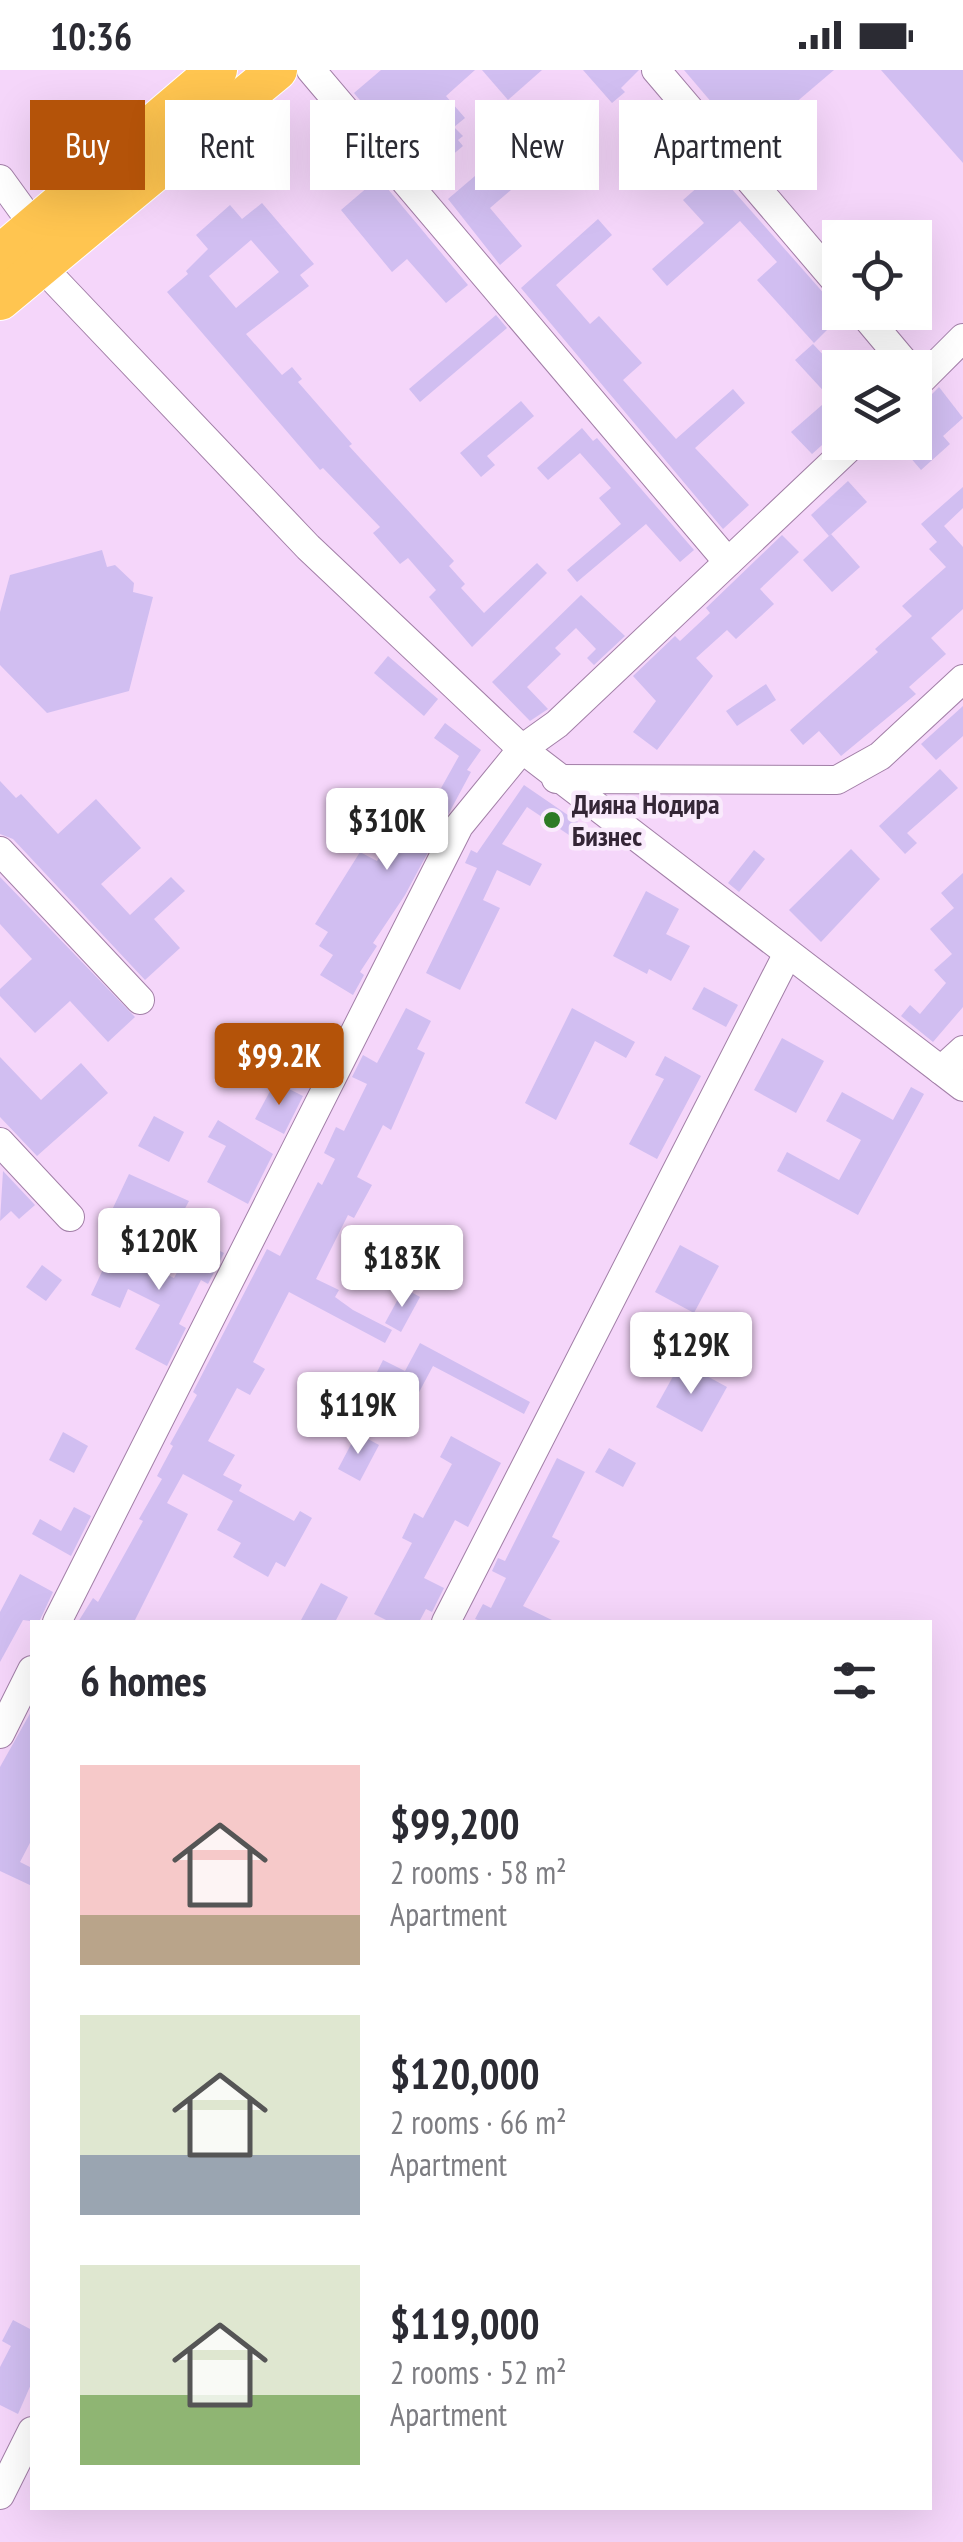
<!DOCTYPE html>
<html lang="en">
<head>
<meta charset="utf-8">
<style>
  body { margin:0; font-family:"PT Sans Narrow",sans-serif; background:#f7f7f7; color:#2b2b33; height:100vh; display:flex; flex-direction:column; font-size:38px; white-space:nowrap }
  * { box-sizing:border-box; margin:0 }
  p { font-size:32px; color:#7c7c81 }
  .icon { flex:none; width:55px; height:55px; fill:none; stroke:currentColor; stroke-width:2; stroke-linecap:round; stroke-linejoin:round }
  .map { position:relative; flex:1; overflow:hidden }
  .sheet { position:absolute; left:30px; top:1550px; width:902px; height:890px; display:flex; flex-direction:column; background:#fff; border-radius:0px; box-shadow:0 10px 40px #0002 }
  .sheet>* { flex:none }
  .guide { position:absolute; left:30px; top:30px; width:905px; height:90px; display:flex; gap:20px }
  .buttons { position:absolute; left:822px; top:150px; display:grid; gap:20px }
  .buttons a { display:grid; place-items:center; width:110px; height:110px; border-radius:0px; background:#fff; box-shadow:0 10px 40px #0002; font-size:50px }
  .price { position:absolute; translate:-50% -85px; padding:0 22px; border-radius:10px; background:#fff; color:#222; font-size:32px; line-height:65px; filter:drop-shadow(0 2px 5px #0008) }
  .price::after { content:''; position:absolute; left:50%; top:60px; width:30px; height:22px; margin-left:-15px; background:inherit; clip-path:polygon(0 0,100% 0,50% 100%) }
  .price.active { background:#b45309; color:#fff }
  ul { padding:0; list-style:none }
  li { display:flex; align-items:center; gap:30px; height:250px; padding:0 50px }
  li span { display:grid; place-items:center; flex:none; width:280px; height:200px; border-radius:0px; color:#555 }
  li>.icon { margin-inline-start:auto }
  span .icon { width:120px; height:120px; fill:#fffc; stroke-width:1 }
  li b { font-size:42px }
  h2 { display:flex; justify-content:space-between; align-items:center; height:120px; padding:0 50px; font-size:42px }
  .chip { padding:0 35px; border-radius:0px; background:#fff; box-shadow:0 10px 40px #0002; font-size:35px; line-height:90px }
  .chip.active { background:#b45309; color:#fff }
  .status { display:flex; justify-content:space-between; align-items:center; height:70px; padding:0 50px; background:#fff; direction:ltr }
  .status svg { height:28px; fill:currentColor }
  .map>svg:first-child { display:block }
  .building { fill:#d1bef1; fill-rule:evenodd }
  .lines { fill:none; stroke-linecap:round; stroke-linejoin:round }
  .minor-casing { stroke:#a27fa7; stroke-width:30 }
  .highway-casing { stroke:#fff; stroke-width:42 }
  .minor { stroke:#fff; stroke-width:28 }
  .highway { stroke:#ffc550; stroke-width:40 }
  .poi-dot { fill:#2d7b25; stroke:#f9eafc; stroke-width:4 }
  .labels { text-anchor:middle; stroke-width:9; stroke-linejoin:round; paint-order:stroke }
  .poi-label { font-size:28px; font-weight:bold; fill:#342636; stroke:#f9eafc; text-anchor:start }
</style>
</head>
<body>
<div class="status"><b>10:36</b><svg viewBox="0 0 49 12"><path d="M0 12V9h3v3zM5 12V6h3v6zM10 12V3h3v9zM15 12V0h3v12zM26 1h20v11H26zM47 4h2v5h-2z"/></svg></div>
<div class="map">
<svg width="963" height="2472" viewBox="0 0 963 2472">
  <rect width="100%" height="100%" fill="#f5d6fa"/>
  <g class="building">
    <path d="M 381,0 L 475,0 L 446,26 L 465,48 L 454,57 L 463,66 L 458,70 L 463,76 L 425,108 L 354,23 Z"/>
    <path d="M 482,0 L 542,0 L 508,30 Z"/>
    <path d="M 583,0 L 639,0 L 621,18 L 625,22 L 612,33 Z"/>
    <path d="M 684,0 L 834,0 L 747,74 Z"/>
    <path d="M 881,0 L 963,0 L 963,93 Z"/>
    <path d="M 665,38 L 692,69 L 659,99 L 631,68 Z"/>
    <path d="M 342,64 L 468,215 L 446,233 L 407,189 L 392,202 L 341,140 L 369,116 L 332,73 Z"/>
    <path d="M 489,94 L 511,120 L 490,138 L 522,176 L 500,195 L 448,129 Z"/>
    <path d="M 716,101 L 827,227 L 840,235 L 840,242 L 845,242 L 814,273 L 757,210 L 777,192 L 740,151 L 667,216 L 652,199 L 704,153 L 683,130 Z"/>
    <path d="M 262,133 L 314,194 L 300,205 L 309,216 L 246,264 L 282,305 L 292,297 L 302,309 L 298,312 L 352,374 L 349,376 L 454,491 L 449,496 L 465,514 L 461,518 L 484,543 L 537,493 L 547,503 L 472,577 L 429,527 L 436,520 L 408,488 L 400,494 L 373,463 L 380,457 L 323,398 L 320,400 L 167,222 L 188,204 L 186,201 L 208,179 L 196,165 L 230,135 L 242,149 ZM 251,170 L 279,202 L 236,238 L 209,206 Z"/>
    <path d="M 598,149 L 612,165 L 556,215 L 590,254 L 599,246 L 642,293 L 623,310 L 676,369 L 733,319 L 745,333 L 695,378 L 749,435 L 723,459 L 521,218 Z"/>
    <path d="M 496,245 L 507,258 L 420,332 L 409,319 Z"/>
    <path d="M 813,274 L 840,303 L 840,359 L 812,384 L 791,362 L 830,328 L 795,290 Z"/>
    <path d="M 939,317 L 963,348 L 943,366 L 950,374 L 921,400 L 897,372 L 915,372 L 915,347 L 922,340 L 915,333 L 927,329 Z"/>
    <path d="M 521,331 L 534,346 L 487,386 L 495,395 L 481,407 L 460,383 Z"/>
    <path d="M 582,358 L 593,371 L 597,368 L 694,480 L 680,492 L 646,454 L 577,512 L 567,500 L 621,454 L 599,428 L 611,418 L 580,383 L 548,410 L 537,398 Z"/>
    <path d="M 848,411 L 867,432 L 829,466 L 811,445 Z"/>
    <path d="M 963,417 L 963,438 L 944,456 L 963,477 L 963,539 L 931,568 L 946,584 L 909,617 L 916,624 L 841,686 L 819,661 L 803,675 L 790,660 L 878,582 L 875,579 L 912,546 L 902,536 L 946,497 L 929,479 L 937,472 L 921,454 Z"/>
    <path d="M 831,464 L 860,497 L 832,522 L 803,490 Z"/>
    <path d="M 782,465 L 799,482 L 760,519 L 774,534 L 736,569 L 727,560 L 696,588 L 713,606 L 657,680 L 633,662 L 656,631 L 633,606 L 675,566 L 680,571 L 710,543 L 706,538 Z"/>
    <path d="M 102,480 L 107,497 L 115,495 L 134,513 L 133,522 L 153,527 L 129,621 L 47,643 L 0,595 L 0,542 L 10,505 Z"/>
    <path d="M 581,525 L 625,566 L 594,595 L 587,588 L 596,579 L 576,558 L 555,578 L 561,584 L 527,617 L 548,639 L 530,651 L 492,612 Z"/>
    <path d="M 388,586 L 438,629 L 424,646 L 374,603 Z"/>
    <path d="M 766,614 L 776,630 L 737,656 L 726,641 Z"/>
    <path d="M 963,636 L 963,666 L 936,690 L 921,674 Z"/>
    <path d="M 445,653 L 481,680 L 467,700 L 471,702 L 405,825 L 373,873 L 377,876 L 360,902 L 364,905 L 353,925 L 320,905 L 333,885 L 319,876 L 328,862 L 315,854 L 360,782 L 377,791 L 393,762 L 377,752 L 393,725 L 426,745 L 459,686 L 434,668 Z"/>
    <path d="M 940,699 L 958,718 L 907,763 L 917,773 L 905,784 L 879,756 Z"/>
    <path d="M 0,711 L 16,728 L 21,724 L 58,764 L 96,729 L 141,778 L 101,814 L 130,845 L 171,807 L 185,821 L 154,849 L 180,878 L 145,910 L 13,769 L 0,764 Z"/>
    <path d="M 524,715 L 578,752 L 569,765 L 527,737 L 502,774 L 542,794 L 530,816 L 497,800 L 483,830 L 500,838 L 460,920 L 426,903 L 477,798 L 465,793 L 471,780 L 477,783 Z"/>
    <path d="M 851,779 L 880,809 L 821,872 L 789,840 Z"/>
    <path d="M 754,780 L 765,789 L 739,822 L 728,813 Z"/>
    <path d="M 963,803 L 963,937 L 933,972 L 901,946 L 910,935 L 920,944 L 946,913 L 934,900 L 952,884 L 930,859 L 954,838 L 941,823 Z"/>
    <path d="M 0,807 L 135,947 L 108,972 L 70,931 L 35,963 L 0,926 L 0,919 L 32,889 L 0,854 Z"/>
    <path d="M 646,821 L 679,839 L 666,864 L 690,876 L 671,911 L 649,899 L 647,904 L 613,886 Z"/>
    <path d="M 704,917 L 738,935 L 726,957 L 692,939 Z"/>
    <path d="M 406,938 L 431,951 L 417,979 L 425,983 L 391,1060 L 383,1055 L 357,1107 L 372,1115 L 354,1148 L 348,1145 L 316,1209 L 339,1220 L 335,1227 L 353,1240 L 392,1260 L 385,1273 L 289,1222 L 253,1292 L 265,1299 L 250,1325 L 237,1318 L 208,1371 L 235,1385 L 223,1405 L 242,1415 L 239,1421 L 294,1451 L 300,1441 L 312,1448 L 285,1497 L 276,1492 L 268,1507 L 233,1487 L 241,1473 L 217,1460 L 233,1431 L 183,1404 L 167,1433 L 188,1444 L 134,1552 L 78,1552 L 93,1528 L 98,1532 L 143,1451 L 139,1449 L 162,1409 L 157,1406 L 173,1376 L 170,1374 L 197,1325 L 193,1322 L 267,1179 L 280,1186 L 318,1112 L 322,1115 L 335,1089 L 324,1083 L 336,1057 L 344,1061 L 367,1014 L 352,1007 L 363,985 L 377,993 Z"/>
    <path d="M 572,938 L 635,972 L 626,988 L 595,971 L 556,1050 L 525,1033 Z"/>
    <path d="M 267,958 L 295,980 L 276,1005 L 247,982 Z"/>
    <path d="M 782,968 L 824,991 L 796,1043 L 754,1020 Z"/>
    <path d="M 665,986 L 701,1006 L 657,1089 L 629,1074 L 664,1009 L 655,1005 Z"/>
    <path d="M 0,987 L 41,1030 L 81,993 L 108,1023 L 37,1086 L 0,1047 Z"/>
    <path d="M 275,1012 L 303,1026 L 284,1064 L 255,1049 Z"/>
    <path d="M 911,1017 L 924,1024 L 858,1145 L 777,1101 L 787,1082 L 839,1110 L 861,1070 L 826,1051 L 842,1022 L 893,1050 Z"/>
    <path d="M 154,1046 L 184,1062 L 169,1092 L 138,1076 Z"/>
    <path d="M 218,1050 L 273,1084 L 248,1134 L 207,1112 L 226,1076 L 208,1067 Z"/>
    <path d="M 3,1101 L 35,1135 L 19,1149 L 11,1141 L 0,1151 Z"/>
    <path d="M 129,1104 L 189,1131 L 175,1157 L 149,1143 L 143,1155 L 112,1140 Z"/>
    <path d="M 195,1168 L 224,1183 L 208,1214 L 201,1210 L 179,1254 L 186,1258 L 167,1296 L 135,1279 L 160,1235 L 128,1219 L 120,1238 L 91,1225 L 113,1178 L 174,1208 Z"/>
    <path d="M 680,1175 L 719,1196 L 694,1243 L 655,1222 Z"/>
    <path d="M 42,1195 L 62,1210 L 46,1231 L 26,1217 Z"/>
    <path d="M 404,1218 L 420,1227 L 401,1262 L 385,1253 Z"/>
    <path d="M 420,1273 L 530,1332 L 524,1344 L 433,1296 L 409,1341 L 390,1331 L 400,1314 L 377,1302 L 383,1290 L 405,1301 Z"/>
    <path d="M 681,1292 L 727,1317 L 702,1362 L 656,1337 Z"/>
    <path d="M 63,1362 L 88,1376 L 74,1403 L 49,1390 Z"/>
    <path d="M 357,1363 L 379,1375 L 360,1411 L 338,1399 Z"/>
    <path d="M 451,1366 L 501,1393 L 468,1457 L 455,1450 L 424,1508 L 444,1518 L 432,1542 L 426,1539 L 419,1552 L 390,1552 L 374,1544 L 412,1473 L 402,1468 L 414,1443 L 423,1448 L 452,1394 L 440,1387 Z"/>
    <path d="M 609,1378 L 636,1393 L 623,1417 L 595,1402 Z"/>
    <path d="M 557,1388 L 585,1402 L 552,1467 L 560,1471 L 523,1536 L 556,1552 L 483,1552 L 475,1549 L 483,1534 L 491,1538 L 506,1508 L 492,1501 L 498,1488 L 505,1491 Z"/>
    <path d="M 74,1437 L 91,1446 L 71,1486 L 32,1464 L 40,1449 L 61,1461 Z"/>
    <path d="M 20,1504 L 53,1522 L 39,1552 L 23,1550 L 0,1592 L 0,1542 Z"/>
    <path d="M 321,1513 L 348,1527 L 335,1552 L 300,1552 Z"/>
    <path d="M 32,1640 L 32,1769 L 20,1792 L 32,1798 L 32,1816 L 0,1801 L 0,1697 Z"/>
    <path d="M 13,2250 L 32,2260 L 32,2312 L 18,2344 L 0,2335 L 0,2297 L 11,2276 L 2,2271 Z"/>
  </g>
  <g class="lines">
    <g class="minor-casing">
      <g id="minor">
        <path d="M 311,0 L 728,492"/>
        <path d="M 656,0 L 840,216"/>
        <path d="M 0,109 L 34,156"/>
        <path d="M 41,196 L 308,477 L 522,679 L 963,1017"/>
        <path d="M 862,242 L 909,298"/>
        <path d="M 915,316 L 963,268"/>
        <path d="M 556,709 L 837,710 L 880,686 L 963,609"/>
        <path d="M 0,781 L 140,930"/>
        <path d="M 941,1000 L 963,980"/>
        <path d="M 0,1072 L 70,1147"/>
        <path d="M 57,1552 L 459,756 L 522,679 L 557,654 L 855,372"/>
        <path d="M 446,1552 L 787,885"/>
        <path d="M 0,1664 L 32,1600"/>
        <path d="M 0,2425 L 32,2361"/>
      </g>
    </g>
    <g class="highway-casing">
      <g id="highway">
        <path d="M 0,185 L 217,0"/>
        <path d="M 0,230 L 277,0"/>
      </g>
    </g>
    <use href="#minor" class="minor"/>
    <use href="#highway" class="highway"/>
  </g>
  <circle class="poi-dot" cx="552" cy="750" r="10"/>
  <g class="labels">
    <g class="poi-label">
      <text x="572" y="744">Дияна Нодира<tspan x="572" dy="32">Бизнес</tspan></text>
    </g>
  </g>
</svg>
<div class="buttons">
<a><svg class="icon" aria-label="locate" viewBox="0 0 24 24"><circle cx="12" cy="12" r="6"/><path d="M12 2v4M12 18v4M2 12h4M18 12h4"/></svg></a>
<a><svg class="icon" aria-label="layers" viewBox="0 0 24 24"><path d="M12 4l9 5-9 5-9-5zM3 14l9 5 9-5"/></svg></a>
</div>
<b class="price" style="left:387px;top:803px">$310K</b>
<b class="price active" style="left:279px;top:1038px">$99.2K</b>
<b class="price" style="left:159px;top:1223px">$120K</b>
<b class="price" style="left:402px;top:1240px">$183K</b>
<b class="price" style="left:691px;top:1327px">$129K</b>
<b class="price" style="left:358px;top:1387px">$119K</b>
<div class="guide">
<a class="chip active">Buy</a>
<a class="chip">Rent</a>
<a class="chip">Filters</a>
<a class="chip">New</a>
<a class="chip">Apartment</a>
</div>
<section class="sheet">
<h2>6 homes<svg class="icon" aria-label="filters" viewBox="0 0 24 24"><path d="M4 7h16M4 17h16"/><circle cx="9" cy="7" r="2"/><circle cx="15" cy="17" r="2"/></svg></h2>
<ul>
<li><span style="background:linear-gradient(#f6c9c9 75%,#b9a48a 0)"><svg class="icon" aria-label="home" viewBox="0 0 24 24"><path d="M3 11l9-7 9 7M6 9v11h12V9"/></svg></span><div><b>$99,200</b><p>2 rooms · 58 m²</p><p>Apartment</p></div></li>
<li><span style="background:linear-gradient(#dfe7d0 70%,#9aa5b1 0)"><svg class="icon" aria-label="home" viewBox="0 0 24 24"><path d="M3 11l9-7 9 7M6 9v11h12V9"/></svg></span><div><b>$120,000</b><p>2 rooms · 66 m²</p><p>Apartment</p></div></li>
<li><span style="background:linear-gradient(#dfe7d0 65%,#8fb573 0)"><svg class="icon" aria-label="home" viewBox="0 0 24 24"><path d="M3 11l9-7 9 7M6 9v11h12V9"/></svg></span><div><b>$119,000</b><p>2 rooms · 52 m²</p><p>Apartment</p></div></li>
</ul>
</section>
</div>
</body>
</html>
